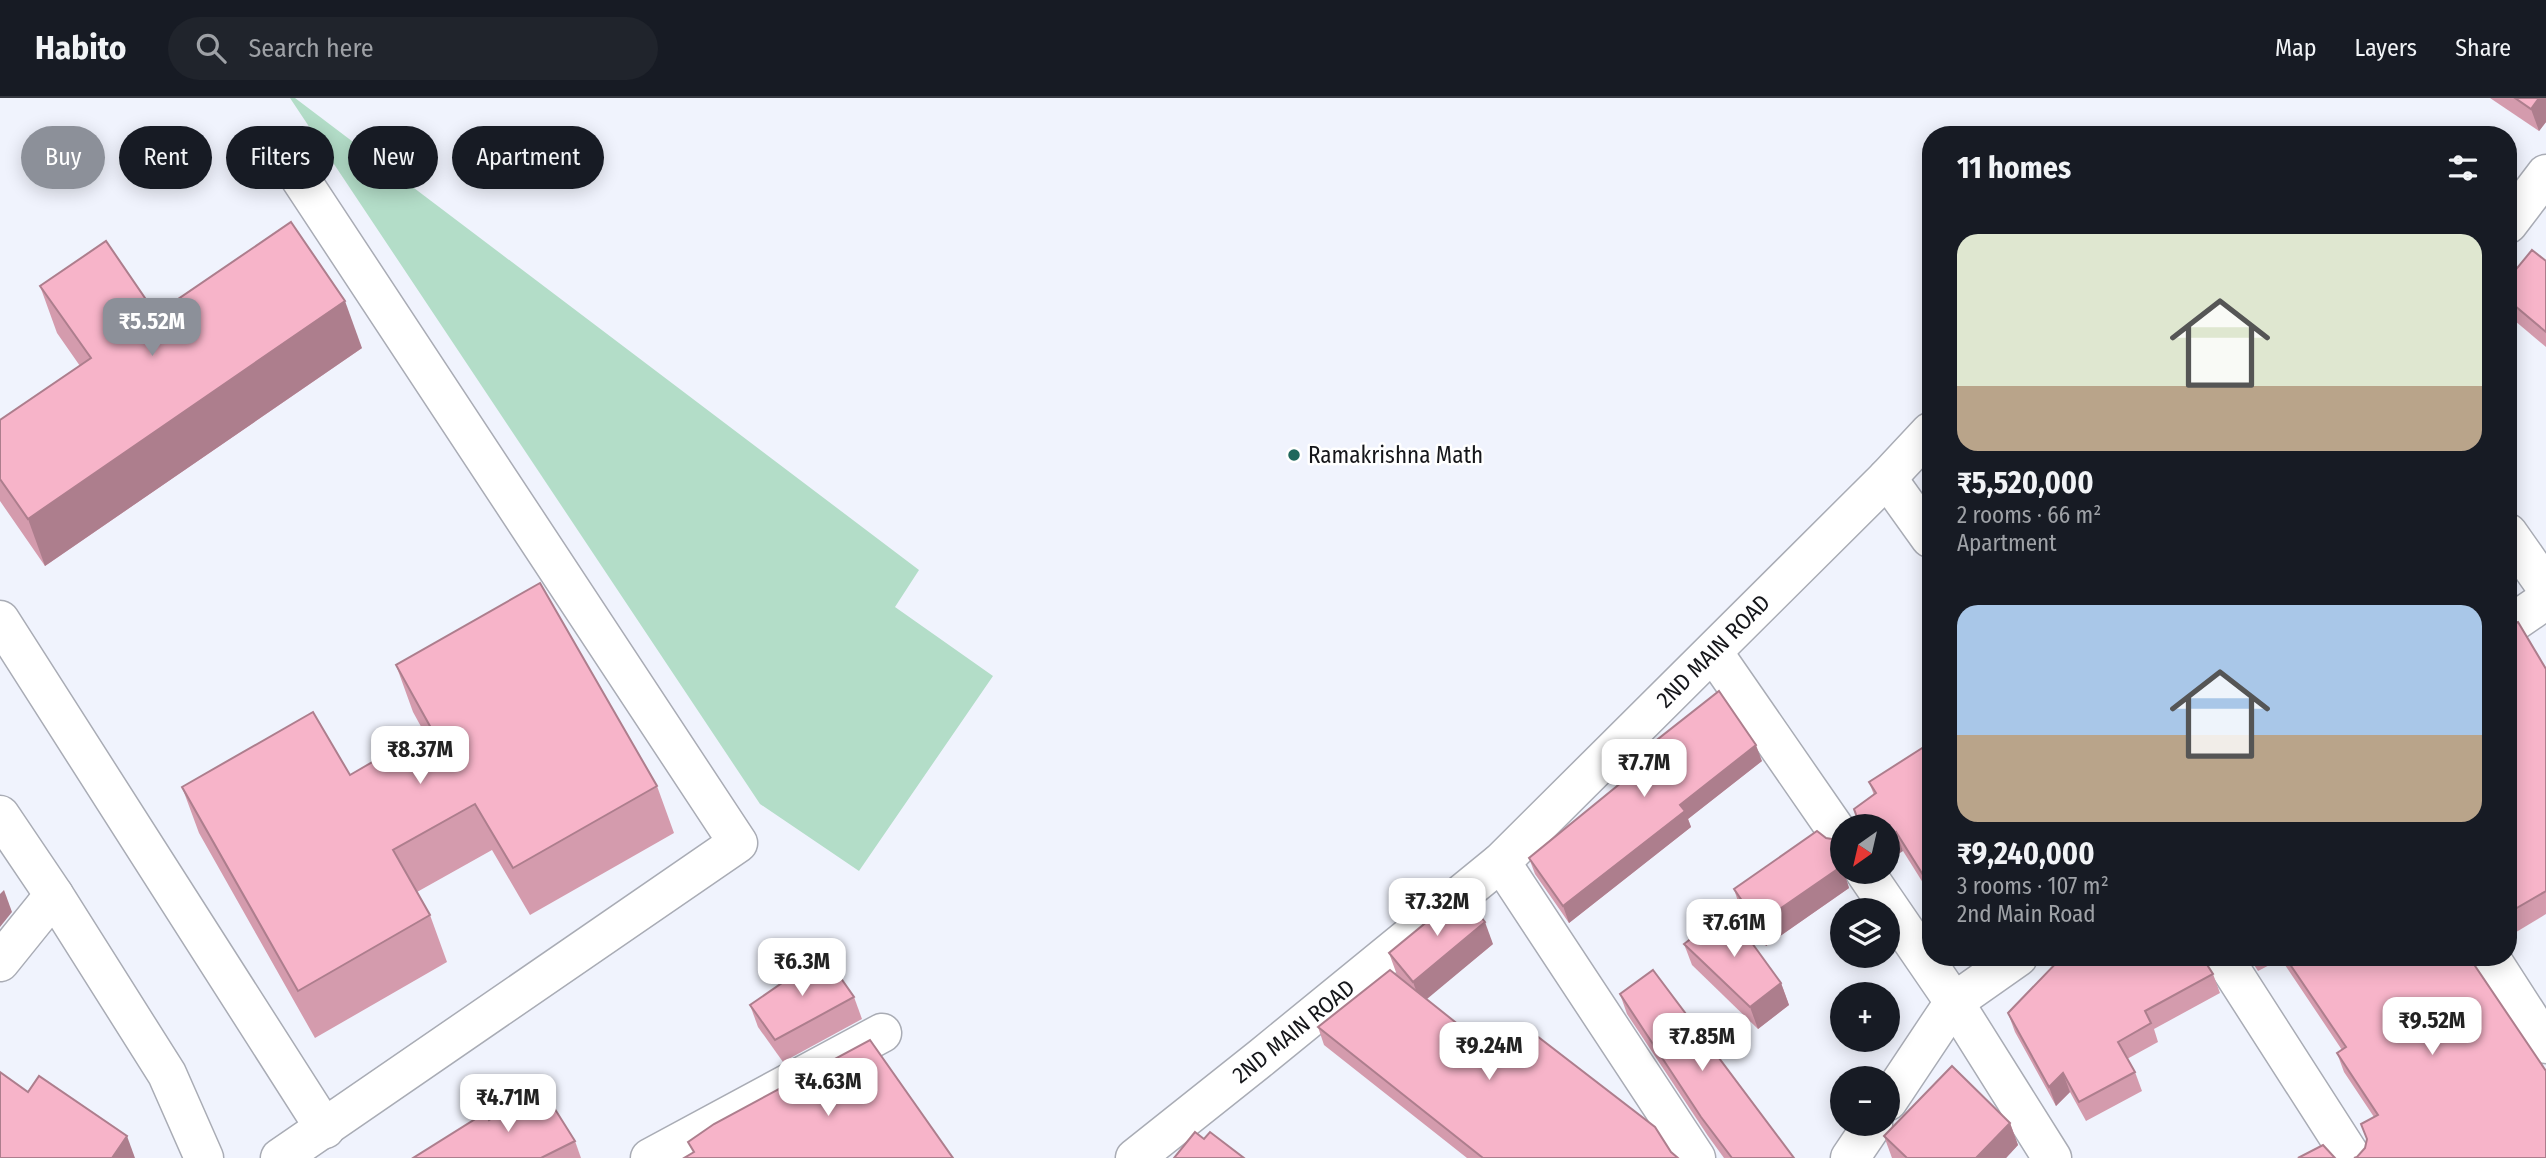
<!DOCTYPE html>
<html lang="en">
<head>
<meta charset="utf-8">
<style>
  body { margin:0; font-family:"Fira Sans Condensed",sans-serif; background:#20242c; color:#f1f3f6; height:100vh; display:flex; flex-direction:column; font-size:26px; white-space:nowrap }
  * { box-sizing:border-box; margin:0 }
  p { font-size:23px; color:#9ea1a6 }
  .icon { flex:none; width:38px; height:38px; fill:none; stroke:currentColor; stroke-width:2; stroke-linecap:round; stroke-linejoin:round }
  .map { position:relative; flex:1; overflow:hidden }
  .drawer { position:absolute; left:1922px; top:28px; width:595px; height:840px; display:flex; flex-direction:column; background:#171b24; border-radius:28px; box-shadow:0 4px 18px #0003 }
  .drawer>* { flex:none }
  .top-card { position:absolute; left:21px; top:28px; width:665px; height:63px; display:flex; gap:14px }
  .needle { width:46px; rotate:214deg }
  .controls { position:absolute; left:1830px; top:716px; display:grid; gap:14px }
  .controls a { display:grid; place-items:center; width:70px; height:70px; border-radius:50%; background:#171b24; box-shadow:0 4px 18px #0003; font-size:35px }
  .price { position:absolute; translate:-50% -60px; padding:0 16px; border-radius:14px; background:#fff; color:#222; font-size:23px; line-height:46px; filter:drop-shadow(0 2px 4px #0008) }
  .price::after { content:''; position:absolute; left:50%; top:42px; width:21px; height:16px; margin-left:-10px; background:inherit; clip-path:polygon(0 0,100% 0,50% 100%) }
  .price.active { background:#8c9099; color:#fff }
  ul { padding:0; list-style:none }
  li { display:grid; align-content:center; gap:14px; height:371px; padding:0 35px }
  li span { display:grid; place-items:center; height:217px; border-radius:21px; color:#555 }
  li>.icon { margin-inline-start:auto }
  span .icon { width:126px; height:126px; fill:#fffc; stroke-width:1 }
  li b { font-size:30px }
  h2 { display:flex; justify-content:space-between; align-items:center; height:84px; padding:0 35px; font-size:30px }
  .chip { padding:0 24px; border-radius:32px; background:#171b24; box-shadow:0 4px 18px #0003; font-size:24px; line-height:63px }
  .chip.active { background:#8c9099; color:#fff }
  header { display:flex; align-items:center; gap:42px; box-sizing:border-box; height:98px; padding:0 35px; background:#171b24; border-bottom:2px solid #363941 }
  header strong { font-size:33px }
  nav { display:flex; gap:38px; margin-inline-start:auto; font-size:24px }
  .search { width:490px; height:63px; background:#20242c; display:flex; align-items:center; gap:18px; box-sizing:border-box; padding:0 24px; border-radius:38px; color:#9ea1a6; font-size:26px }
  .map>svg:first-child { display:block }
  .green { fill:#b3ddc8 }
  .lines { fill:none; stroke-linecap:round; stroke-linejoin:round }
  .minor-casing { stroke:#a9acb5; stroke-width:41 }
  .minor { stroke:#fff; stroke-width:38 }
  .wall { fill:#d49bad }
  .shaded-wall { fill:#ad7e8d }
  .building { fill:#f7b4c9; stroke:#ad7e8d; stroke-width:2 }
  .poi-dot { fill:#1f675c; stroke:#fff; stroke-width:2.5 }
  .labels { text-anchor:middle; stroke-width:5; stroke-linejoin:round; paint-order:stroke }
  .poi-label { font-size:23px; fill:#15161a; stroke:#fff; text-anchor:start }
  .street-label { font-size:23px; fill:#15161a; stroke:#fff }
</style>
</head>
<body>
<header>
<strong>Habito</strong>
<div class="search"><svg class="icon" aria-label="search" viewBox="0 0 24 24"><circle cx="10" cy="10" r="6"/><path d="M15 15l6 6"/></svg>Search here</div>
<nav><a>Map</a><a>Layers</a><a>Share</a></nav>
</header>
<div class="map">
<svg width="2546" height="1060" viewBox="0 0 2546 1060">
  <rect width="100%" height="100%" fill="#f0f3fd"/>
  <path class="green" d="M 290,0 L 295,0 L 919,472 L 895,509 L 993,578 L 859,773 L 760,706 Z"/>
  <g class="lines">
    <g class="minor-casing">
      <g id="minor">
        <path d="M 2508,126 L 2546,76"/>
        <path d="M 1887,380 L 1930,440"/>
        <path d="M 2508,435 L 2546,489"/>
        <path d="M 0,522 L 325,1031"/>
        <path d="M 2508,528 L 2546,502"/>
        <path d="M 1713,554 L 1843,742"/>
        <path d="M 0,717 L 54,797 L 167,976 L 204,1060"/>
        <path d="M 1501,764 L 1696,1060"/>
        <path d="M 1865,774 L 1954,904 L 2052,1060"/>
        <path d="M 2223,859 L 2352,1060"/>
        <path d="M 2490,859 L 2546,946"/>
        <path d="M 0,864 L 54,797"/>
        <path d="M 1888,1003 L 1954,904 L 2018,859"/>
        <path d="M 280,1060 L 738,745 L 288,62"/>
        <path d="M 650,1060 L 882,935"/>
        <path id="s1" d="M 1135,1060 L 1262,959 L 1501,764 L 1887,380 L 1930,334"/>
        <path d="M 1850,1060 L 1873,1026"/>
      </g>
    </g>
    <use href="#minor" class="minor"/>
  </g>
  <g class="wall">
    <path d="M 2490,0 L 2546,0 L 2546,24 L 2539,33 Z"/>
    <path d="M 2546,163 L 2546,249 L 2508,217 L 2508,181 Z"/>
    <path d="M 40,188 L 156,216 L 362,250 L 45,468 L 0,403 L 0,322 L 80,268 L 57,235 Z"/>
    <path d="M 2508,528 L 2546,571 L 2546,816 L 2508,839 Z"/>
    <path d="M 396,567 L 657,688 L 674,735 L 530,817 L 492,752 L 417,794 L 430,817 L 447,864 L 315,940 L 199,735 L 182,689 L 350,677 L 424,634 L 413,614 Z"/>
    <path d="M 1653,645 L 1762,663 L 1688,721 L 1691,729 L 1569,825 L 1535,776 L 1529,760 L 1657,655 Z"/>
    <path d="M 1930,645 L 1930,796 L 1903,753 L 1874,697 L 1869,684 Z"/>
    <path d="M 1844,774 L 1849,790 L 1766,848 L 1741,813 L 1734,791 Z"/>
    <path d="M 1493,846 L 1426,901 L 1499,959 L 1671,1054 L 1678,1060 L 1467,1060 L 1324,947 L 1318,929 L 1397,877 L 1389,855 Z"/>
    <path d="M 1684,846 L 1781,885 L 1789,907 L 1758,931 L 1692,867 Z"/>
    <path d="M 2249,859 L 2469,859 L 2546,973 L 2357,1059 L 2365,1050 L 2374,1019 L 2344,974 L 2337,955 L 2342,952 L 2281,861 L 2258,873 Z"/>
    <path d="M 2213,876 L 2220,895 L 2154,931 L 2158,944 L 2127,961 L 2135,974 L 2142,993 L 2086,1023 L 2070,994 L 2056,1008 L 2015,934 L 2008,915 Z"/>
    <path d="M 1620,896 L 1794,1060 L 1724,1060 L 1708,1038 L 1627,916 Z"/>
    <path d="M 854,899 L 862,921 L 783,964 L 758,929 L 750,907 Z"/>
    <path d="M 489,1022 L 575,1043 L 581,1060 L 413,1060 Z"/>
    <path d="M 2010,1025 L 2018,1047 L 2006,1060 L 1892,1060 L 1884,1038 Z"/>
  </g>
  <g class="shaded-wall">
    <path d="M 2539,0 L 2546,0 L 2546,24 L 2539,33 L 2531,11 Z"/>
    <path d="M 345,203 L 362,250 L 45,468 L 28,421 Z"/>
    <path d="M 1756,647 L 1762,663 L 1688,721 L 1691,729 L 1569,825 L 1563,808 L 1680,707 Z"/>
    <path d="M 1896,734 L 1903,753 L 1888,763 L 1888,740 Z"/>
    <path d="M 1838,742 L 1843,754 L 1843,774 L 1844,774 L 1849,790 L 1766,848 L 1758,826 L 1835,754 Z"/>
    <path d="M 4,792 L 12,814 L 0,829 L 0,796 Z"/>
    <path d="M 1485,824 L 1493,846 L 1421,906 L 1413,884 Z"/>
    <path d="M 1781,885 L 1789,907 L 1758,931 L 1750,909 Z"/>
    <path d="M 2063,975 L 2070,994 L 2056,1008 L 2049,989 Z"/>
    <path d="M 2010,1025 L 2018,1047 L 2006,1060 L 1976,1060 Z"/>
    <path d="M 127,1038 L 135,1060 L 112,1060 Z"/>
  </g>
  <g class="building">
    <path d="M 2515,0 L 2539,0 L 2531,11 Z"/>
    <path d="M 291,124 L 345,203 L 28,421 L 0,381 L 0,322 L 91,260 L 40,188 L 106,143 L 156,216 Z"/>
    <path d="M 2532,152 L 2546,163 L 2546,234 L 2508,202 L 2508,181 Z"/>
    <path d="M 540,485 L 657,688 L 513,770 L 475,706 L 393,752 L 430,817 L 298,893 L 182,689 L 313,614 L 350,677 L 431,630 L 396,567 Z"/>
    <path d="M 2518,524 L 2546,571 L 2546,793 L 2508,815 L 2508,528 Z"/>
    <path d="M 1719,593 L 1756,647 L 1680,707 L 1685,713 L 1563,808 L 1529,760 L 1660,653 L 1653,645 Z"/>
    <path d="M 1930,645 L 1930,788 L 1896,734 L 1888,740 L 1888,728 L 1856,728 L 1858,722 L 1854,711 L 1876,695 L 1869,684 Z"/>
    <path d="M 1817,733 L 1826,740 L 1838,742 L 1835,754 L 1842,768 L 1758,826 L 1734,791 Z"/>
    <path d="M 1462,795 L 1485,824 L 1413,884 L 1389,855 Z"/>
    <path d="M 1728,812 L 1781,885 L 1750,909 L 1684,846 Z"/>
    <path d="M 824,856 L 854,899 L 775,942 L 750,907 Z"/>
    <path d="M 2062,859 L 2202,859 L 2213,876 L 2145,913 L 2151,925 L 2118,944 L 2135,974 L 2079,1004 L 2063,975 L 2049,989 L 2008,915 Z"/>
    <path d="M 2285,859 L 2469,859 L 2546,973 L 2546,1060 L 2354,1060 L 2357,1059 L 2365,1050 L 2367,1041 L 2361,1026 L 2378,1017 L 2337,955 L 2346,949 Z"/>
    <path d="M 1390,872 L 1499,959 L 1524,928 L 1655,1029 L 1671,1054 L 1678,1060 L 1483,1060 L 1318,929 Z"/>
    <path d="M 1653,872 L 1794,1060 L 1732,1060 L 1701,1019 L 1620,896 Z"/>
    <path d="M 870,942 L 953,1060 L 684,1060 L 694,1054 L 688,1044 L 714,1026 Z"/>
    <path d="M 1952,968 L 2010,1025 L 1976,1060 L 1907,1060 L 1884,1038 Z"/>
    <path d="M 0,974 L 28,994 L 39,978 L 127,1038 L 112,1060 L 0,1060 Z"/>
    <path d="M 541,989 L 575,1043 L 541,1060 L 413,1060 L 485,1015 L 489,1022 Z"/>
    <path d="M 1195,1034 L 1204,1041 L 1210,1034 L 1244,1060 L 1174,1060 Z"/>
    <path d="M 2323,1047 L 2335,1060 L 2298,1060 Z"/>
  </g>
  <circle class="poi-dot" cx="1294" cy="357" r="7"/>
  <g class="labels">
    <g class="poi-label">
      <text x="1308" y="365">Ramakrishna Math</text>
    </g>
    <g class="street-label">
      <text dy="8" stroke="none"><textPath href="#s1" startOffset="770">2ND MAIN ROAD</textPath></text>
      <text dy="8" stroke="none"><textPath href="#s1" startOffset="203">2ND MAIN ROAD</textPath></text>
    </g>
  </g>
</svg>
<div class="controls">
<a><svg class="needle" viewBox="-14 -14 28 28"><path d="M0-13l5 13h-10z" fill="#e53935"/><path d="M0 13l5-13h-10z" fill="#9ea1a6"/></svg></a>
<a><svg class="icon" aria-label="layers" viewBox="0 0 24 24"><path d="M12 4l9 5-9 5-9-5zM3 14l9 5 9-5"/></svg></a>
<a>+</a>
<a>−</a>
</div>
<b class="price active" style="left:152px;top:260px">₹5.52M</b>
<b class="price" style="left:420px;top:688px">₹8.37M</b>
<b class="price" style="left:1644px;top:701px">₹7.7M</b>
<b class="price" style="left:1437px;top:840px">₹7.32M</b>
<b class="price" style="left:1734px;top:861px">₹7.61M</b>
<b class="price" style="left:802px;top:900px">₹6.3M</b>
<b class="price" style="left:2432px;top:959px">₹9.52M</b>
<b class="price" style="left:1702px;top:975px">₹7.85M</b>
<b class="price" style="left:1489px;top:984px">₹9.24M</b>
<b class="price" style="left:828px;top:1020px">₹4.63M</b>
<b class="price" style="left:508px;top:1036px">₹4.71M</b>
<div class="top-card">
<a class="chip active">Buy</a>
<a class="chip">Rent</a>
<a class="chip">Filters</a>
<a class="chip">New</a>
<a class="chip">Apartment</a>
</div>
<section class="drawer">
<h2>11 homes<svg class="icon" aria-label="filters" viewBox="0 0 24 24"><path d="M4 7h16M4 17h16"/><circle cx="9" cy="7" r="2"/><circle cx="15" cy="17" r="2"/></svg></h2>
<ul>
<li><span style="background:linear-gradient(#dfe7d0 70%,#b9a48a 0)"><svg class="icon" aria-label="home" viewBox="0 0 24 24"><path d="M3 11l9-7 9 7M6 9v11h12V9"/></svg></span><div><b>₹5,520,000</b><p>2 rooms · 66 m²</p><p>Apartment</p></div></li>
<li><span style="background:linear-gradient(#a9c7e8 60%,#b9a48a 0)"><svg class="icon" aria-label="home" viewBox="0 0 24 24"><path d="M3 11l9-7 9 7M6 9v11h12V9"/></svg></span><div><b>₹9,240,000</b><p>3 rooms · 107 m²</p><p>2nd Main Road</p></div></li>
</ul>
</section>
</div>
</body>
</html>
